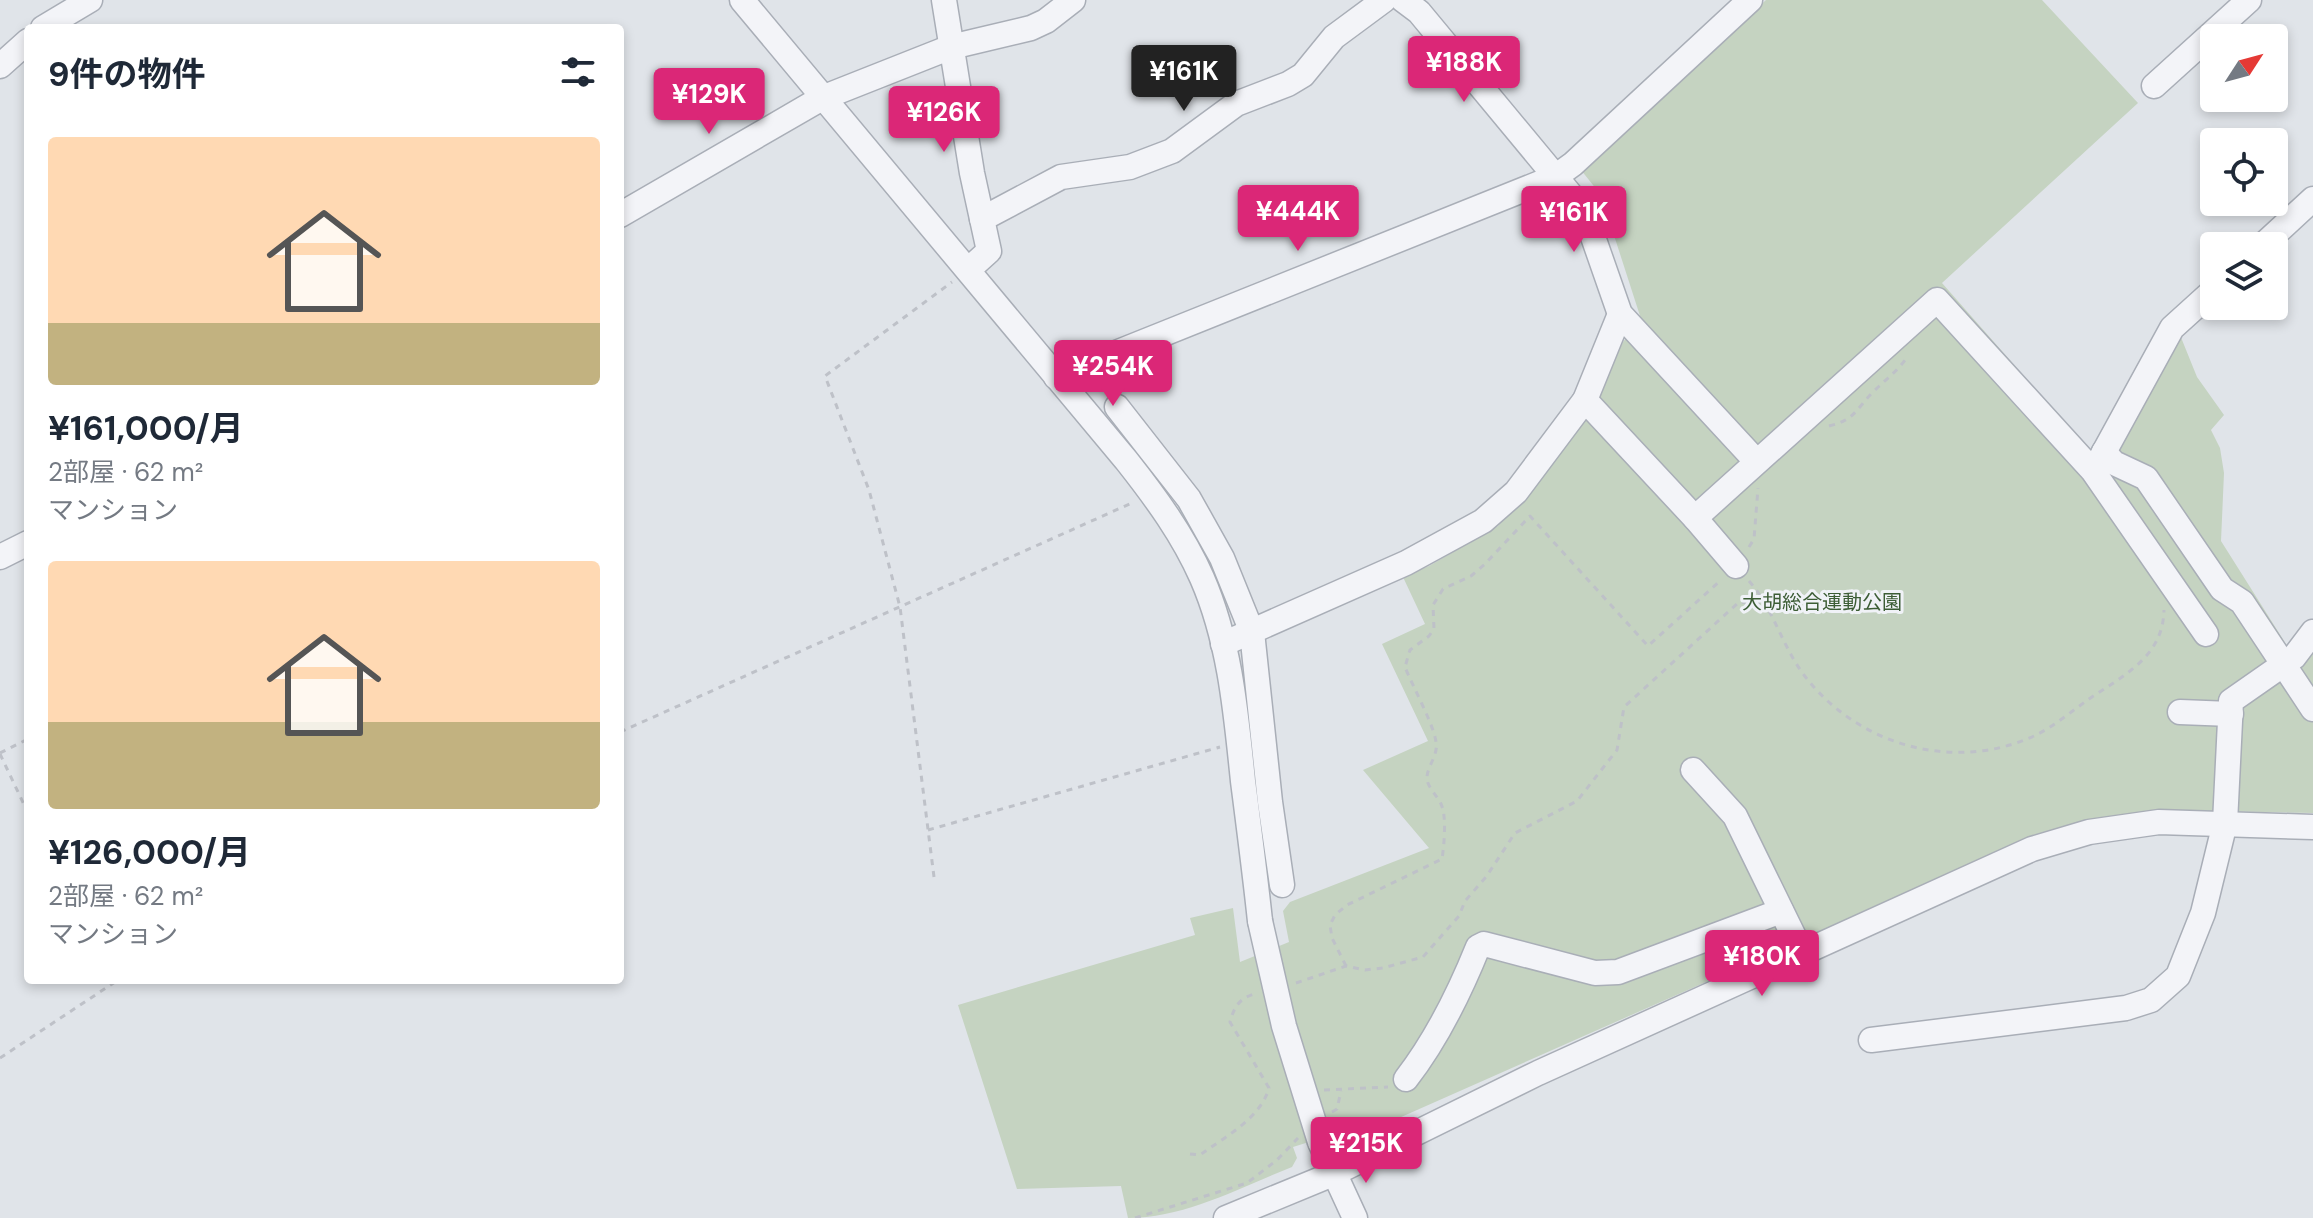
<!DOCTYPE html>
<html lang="ja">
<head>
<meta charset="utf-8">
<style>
  body { margin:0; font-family:"DM Sans","Noto Sans JP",sans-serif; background:#f2f2f3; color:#1f2937; height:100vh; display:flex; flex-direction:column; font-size:30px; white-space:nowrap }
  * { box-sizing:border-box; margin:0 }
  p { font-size:26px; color:#747a83 }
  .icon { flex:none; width:44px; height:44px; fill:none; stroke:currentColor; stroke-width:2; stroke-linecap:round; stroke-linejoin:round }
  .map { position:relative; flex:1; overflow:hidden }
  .sheet { position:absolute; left:24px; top:24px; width:600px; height:960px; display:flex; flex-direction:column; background:#fff; border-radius:8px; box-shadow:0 4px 12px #0003 }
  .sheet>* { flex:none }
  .needle { width:52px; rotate:54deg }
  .fabs { position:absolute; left:2200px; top:24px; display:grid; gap:16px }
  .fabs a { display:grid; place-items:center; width:88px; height:88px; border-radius:8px; background:#fff; box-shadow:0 4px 12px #0003; font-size:40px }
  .price { position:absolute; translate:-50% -68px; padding:0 18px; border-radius:8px; background:#db2777; color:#fff; font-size:26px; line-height:52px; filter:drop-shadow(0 2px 4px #0008) }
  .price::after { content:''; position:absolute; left:50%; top:48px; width:24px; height:18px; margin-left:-12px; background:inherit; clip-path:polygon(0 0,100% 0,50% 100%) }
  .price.selected { background:#222; color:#fff }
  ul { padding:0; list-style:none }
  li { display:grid; align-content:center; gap:16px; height:424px; padding:0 24px }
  li span { display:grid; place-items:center; height:248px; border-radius:8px; color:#555 }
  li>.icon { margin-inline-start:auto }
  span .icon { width:144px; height:144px; fill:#fffc; stroke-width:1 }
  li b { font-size:34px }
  h2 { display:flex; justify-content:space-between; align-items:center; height:96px; padding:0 24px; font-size:34px }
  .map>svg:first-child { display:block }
  .green { fill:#c5d3c1 }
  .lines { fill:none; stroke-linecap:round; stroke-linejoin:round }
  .minor-casing { stroke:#a9aeb7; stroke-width:27 }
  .path { stroke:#bec1c8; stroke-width:3; stroke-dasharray:6 6; stroke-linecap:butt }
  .minor { stroke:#f3f4f8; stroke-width:24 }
  .minor-bridge-casing { stroke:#a9aeb7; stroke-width:27; stroke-linecap:butt }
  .minor-bridge { stroke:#f3f4f8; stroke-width:24 }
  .labels { text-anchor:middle; stroke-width:6; stroke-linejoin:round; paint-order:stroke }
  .park-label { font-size:20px; fill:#3c5d35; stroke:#f0f2f7 }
</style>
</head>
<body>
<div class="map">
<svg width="2313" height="1218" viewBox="0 0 2313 1218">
  <rect width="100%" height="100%" fill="#e0e4e9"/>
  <path class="green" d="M 1766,0 L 2042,0 L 2138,103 L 1942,283 L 2104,467 L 2178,330 L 2197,377 L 2224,415 L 2211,430 L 2220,448 L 2224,473 L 2221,541 L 2301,668 L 2313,651 L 2313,813 L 2161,810 L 2084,820 L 2015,845 L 1356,1137 L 1344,1131 L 1293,1147 L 1297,1158 L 1292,1167 C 1239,1188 1185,1218 1128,1218 L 1121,1186 L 1017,1189 L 958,1005 L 1195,935 L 1190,918 L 1233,908 L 1240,962 L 1289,942 L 1283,911 L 1290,902 L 1429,848 L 1363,770 L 1428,741 L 1382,644 L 1425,624 L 1403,577 L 1429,566 L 1498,526 L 1586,418 L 1623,342 L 1641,319 L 1601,195 L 1581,170 Z"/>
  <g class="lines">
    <g class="minor-casing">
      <g id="minor">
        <path d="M 742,0 L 1126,460 C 1156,498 1183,535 1202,578 C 1230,642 1236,713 1243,781 C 1249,828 1255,874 1260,921"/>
        <path d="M 944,0 L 972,173 L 989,251 L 968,270"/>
        <path d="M 1403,0 L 1419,12 L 1584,211 L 1620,314 L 1756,461"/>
        <path d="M 43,28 L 90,0"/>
        <path d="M 0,66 L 28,41"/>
        <path d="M 2154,86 L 2249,0"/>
        <path d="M 620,215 L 822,98 L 951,47 L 1031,28 L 1046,21 L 1073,0"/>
        <path d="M 982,219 L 1061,177 L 1130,167 L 1172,151 L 1236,104 L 1288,84 L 1303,75 L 1334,37 L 1384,0"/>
        <path d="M 2262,246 L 2313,199"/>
        <path d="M 1056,377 L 1555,177 L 1573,164 L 1750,0"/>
        <path d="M 1585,400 L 1695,518 L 1736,566"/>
        <path d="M 1117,407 L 1189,499 L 1222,558 L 1252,632 L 1270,802 L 1282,885"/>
        <path d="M 2104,452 L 2114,463 L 2146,478 L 2222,589 L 2242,602 L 2313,709"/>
        <path d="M 2097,465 L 2172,328 L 2214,290"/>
        <path d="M 1695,518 L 1937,300 L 2093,471 L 2206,634"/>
        <path d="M 0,557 L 28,543"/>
        <path d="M 1223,644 L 1406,563 L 1483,521 L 1516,492 L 1585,400 L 1620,314"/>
        <path d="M 2180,712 L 2231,714"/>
        <path d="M 1693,770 L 1735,816 L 1802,953"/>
        <path d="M 1871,1040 L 2126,1008 L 2151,1000 L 2178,976 L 2203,913 L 2225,823 L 2231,701 L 2294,657 L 2313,632"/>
        <path d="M 1406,1079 C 1437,1039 1459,994 1478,947 L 1484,944 L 1595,973 L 1618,972 L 1781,911"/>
        <path d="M 1320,1142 L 1355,1218"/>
        <path d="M 1226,1218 L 1333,1174 L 1538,1073 L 2032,849 L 2089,832 L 2159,822 L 2313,827"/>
      </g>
    </g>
    <g class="path">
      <path d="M 1829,426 C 1855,420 1856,409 1873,392 C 1885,380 1898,371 1908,356"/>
      <path d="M 1749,547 L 1754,539 L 1758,488"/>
      <path d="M 1749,581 C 1773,608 1782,646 1804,675 C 1857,745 1953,773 2034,736 C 2053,727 2072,711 2089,699 C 2124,675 2163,657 2164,610"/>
      <path d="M 620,732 L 1134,502"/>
      <path d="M 0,753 L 28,739"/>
      <path d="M 0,754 L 28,813"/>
      <path d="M 928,830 L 1220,747"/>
      <path d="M 934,877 L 900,607 L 869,490 L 825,376 L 952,282"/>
      <path d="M 1346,966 L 1332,938 L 1330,925 L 1335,915 L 1347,905 L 1442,859 C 1444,846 1447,816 1441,804 C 1438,797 1431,791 1428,783 C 1423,770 1439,757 1436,742 C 1434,725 1412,685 1405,667 L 1410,650 L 1429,636 L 1434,629 L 1433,605 L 1443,589 L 1471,576 L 1485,564 L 1530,516 L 1648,646 L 1721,580"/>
      <path d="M 1296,983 L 1346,966 L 1365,970 L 1383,968 L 1423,957 L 1459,916 L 1465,901 L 1486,877 L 1515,833 L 1577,801 L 1617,750 L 1624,707 L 1739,602 L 1764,605"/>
      <path d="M 0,1058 L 118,980"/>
      <path d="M 1324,1090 L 1388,1087"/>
      <path d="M 1332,1112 L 1337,1109 L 1341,1091"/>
      <path d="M 1190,1154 L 1200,1155 C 1226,1136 1260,1119 1269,1088 L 1230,1022 C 1234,1008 1238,999 1254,994"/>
      <path d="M 1135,1218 L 1247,1183 L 1277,1160 L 1298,1138"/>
    </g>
    <use href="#minor" class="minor"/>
    <g class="minor-bridge-casing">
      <path id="minor-bridge" d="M 1260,921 L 1284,1026 L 1320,1142"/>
    </g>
    <use href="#minor-bridge" class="minor-bridge"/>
  </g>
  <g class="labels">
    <g class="park-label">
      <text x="1822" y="609">大胡総合運動公園</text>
    </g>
  </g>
</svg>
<div class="fabs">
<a><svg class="needle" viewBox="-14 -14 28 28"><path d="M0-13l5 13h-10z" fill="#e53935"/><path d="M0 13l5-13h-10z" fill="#747a83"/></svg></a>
<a><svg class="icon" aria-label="locate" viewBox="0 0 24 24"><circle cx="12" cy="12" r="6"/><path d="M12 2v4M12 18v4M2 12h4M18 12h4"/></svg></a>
<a><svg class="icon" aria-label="layers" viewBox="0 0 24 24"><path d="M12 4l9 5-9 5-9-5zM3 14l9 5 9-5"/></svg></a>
</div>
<b class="price" style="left:1464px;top:104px">¥188K</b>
<b class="price selected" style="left:1184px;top:113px">¥161K</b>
<b class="price" style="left:709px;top:136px">¥129K</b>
<b class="price" style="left:944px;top:154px">¥126K</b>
<b class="price" style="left:1298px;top:253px">¥444K</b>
<b class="price" style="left:1574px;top:254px">¥161K</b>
<b class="price" style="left:1113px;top:408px">¥254K</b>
<b class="price" style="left:1762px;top:998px">¥180K</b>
<b class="price" style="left:1366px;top:1185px">¥215K</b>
<section class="sheet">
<h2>9件の物件<svg class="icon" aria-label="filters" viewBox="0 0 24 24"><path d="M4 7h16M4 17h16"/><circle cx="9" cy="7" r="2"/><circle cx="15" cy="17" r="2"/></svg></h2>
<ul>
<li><span style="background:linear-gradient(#ffd9b3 75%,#c2b280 0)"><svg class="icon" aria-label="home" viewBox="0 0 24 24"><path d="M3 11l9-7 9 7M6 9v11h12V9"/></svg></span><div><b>¥161,000/月</b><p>2部屋 · 62 m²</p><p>マンション</p></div></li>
<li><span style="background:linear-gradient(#ffd9b3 65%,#c2b280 0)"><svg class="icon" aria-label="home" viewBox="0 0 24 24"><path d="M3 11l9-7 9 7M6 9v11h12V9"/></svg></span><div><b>¥126,000/月</b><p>2部屋 · 62 m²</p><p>マンション</p></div></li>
</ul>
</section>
</div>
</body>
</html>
